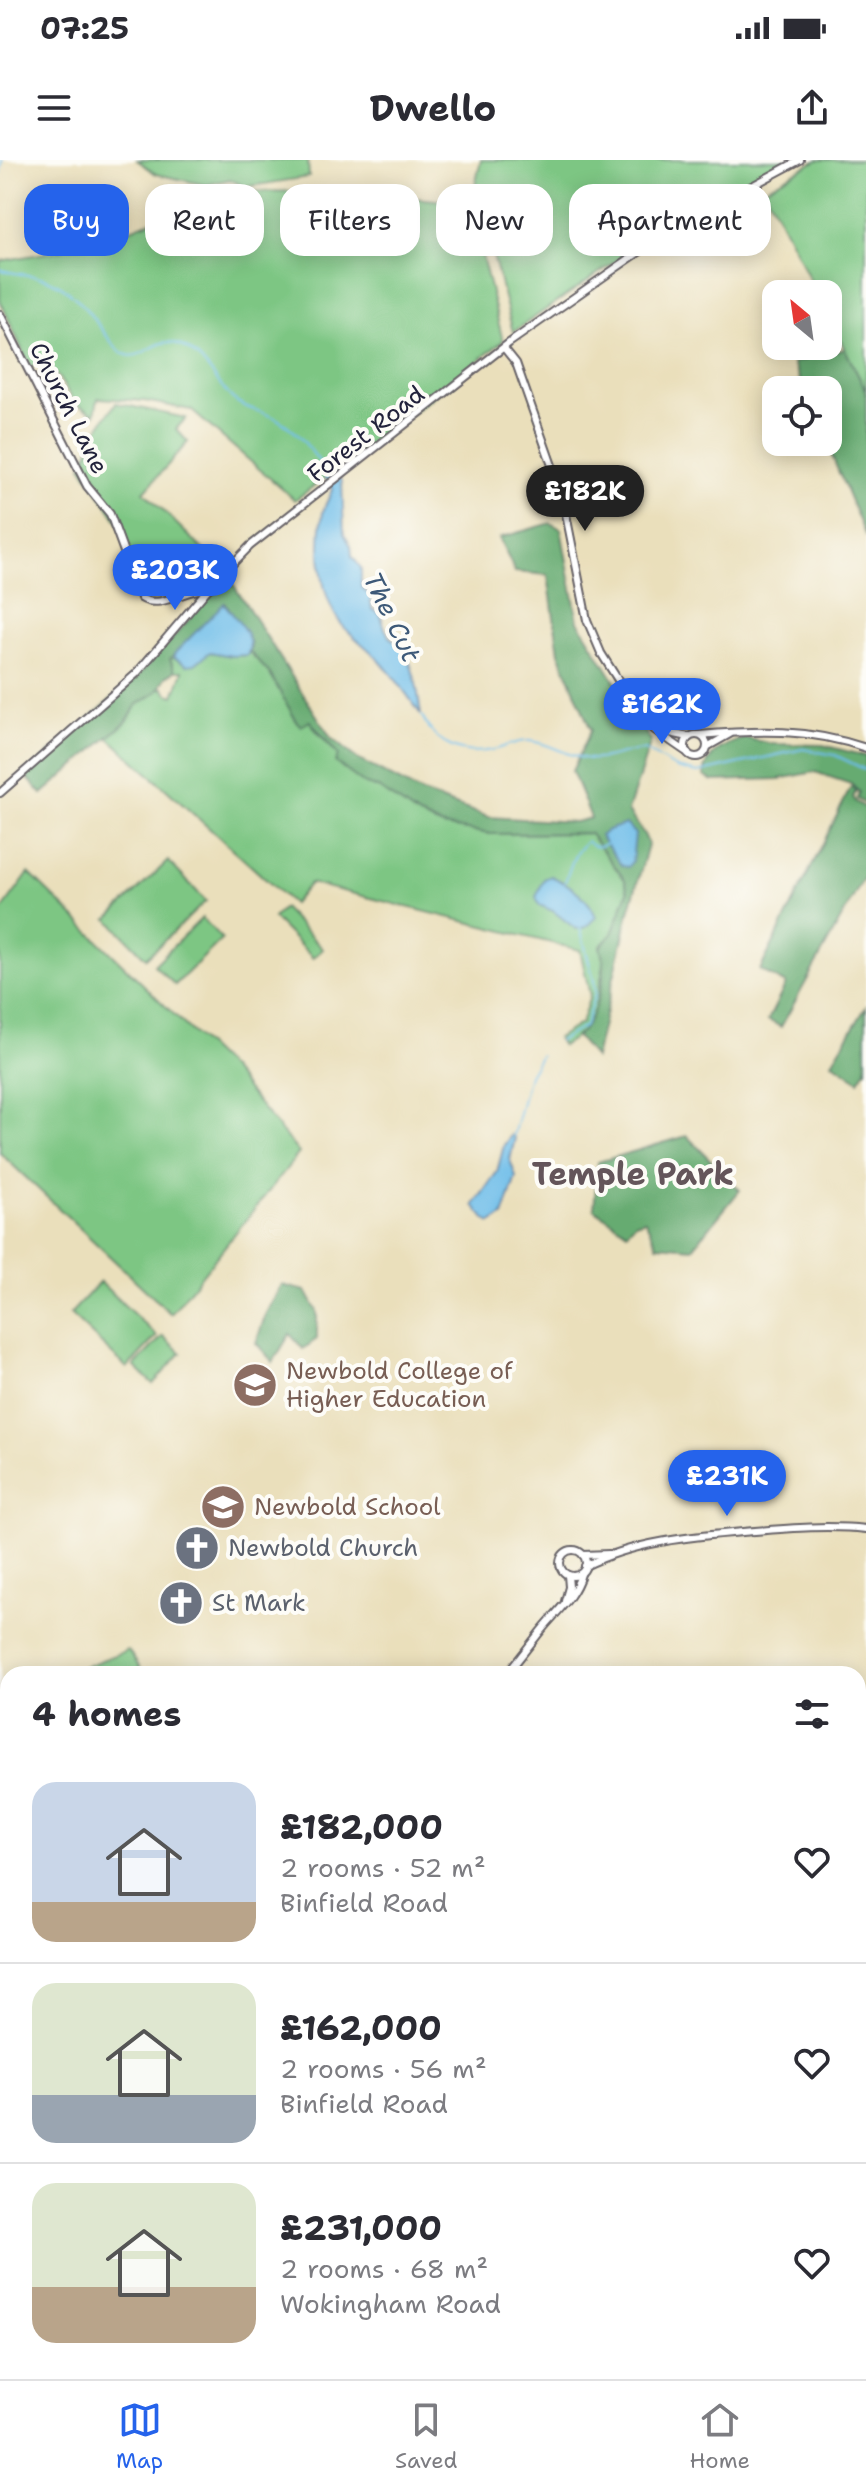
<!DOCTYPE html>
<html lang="en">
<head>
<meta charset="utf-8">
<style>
  body { margin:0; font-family:"Shantell Sans",sans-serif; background:#f2f2f3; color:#2b2b33; height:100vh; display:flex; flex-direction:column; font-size:30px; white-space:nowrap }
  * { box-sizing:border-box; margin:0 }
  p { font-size:26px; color:#7c7c81 }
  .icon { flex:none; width:44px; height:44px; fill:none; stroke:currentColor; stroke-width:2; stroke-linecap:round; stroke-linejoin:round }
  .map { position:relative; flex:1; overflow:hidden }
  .sheet { position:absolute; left:0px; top:1506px; width:866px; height:714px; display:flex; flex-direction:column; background:#fff; border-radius:24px 24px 0 0; box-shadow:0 4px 20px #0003 }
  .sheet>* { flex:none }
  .banner { position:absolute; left:24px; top:24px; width:818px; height:72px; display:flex; gap:16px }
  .needle { width:52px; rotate:331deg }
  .controls { position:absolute; left:762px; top:120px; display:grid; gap:16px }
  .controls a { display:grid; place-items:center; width:80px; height:80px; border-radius:16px; background:#fff; box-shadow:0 4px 20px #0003; font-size:40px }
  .price { position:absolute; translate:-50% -68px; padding:0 18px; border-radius:28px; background:#2563eb; color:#fff; font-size:26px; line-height:52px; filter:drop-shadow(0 2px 4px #0008) }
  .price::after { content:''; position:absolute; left:50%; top:48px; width:24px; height:18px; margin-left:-12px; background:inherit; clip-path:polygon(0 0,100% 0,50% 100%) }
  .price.active { background:#222; color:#fff }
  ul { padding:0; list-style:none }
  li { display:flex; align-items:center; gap:24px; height:200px; padding:0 32px }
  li+li { border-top:2px solid #e1e1e2 }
  li span { display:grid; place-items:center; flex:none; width:224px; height:160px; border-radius:24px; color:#555 }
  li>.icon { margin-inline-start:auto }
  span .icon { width:96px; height:96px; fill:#fffc; stroke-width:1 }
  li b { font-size:34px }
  h2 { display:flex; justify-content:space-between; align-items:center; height:96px; padding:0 32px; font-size:34px }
  .chip { padding:0 28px; border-radius:24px; background:#fff; box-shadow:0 4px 20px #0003; font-size:28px; line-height:72px }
  .chip.active { background:#2563eb; color:#fff }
  .status { display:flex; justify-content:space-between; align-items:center; height:56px; padding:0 40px; background:#fff; direction:ltr }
  .status svg { height:22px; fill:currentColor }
  header { display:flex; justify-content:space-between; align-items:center; height:104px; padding:0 32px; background:#fff; font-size:36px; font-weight:700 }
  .menu { display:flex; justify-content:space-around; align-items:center; height:112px; border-top:2px solid #e1e1e2; background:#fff; font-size:22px; color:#7c7c81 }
  .menu a { display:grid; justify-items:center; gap:4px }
  .menu .active { color:#2563eb }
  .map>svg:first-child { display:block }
  .green { fill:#7dc683; stroke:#50745f; stroke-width:2 }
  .forest { fill:#66ab71; stroke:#446656; stroke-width:2 }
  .water { fill:#6fbee9; stroke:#487092; stroke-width:2 }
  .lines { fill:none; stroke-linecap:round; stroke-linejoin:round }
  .stream { stroke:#6fbee9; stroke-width:2 }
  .secondary-casing { stroke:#686468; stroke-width:10 }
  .secondary { stroke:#fff; stroke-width:6 }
  .rail-casing { stroke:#22223b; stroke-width:5 }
  .rail { stroke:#fdfcf7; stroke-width:2; stroke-dasharray:6; stroke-linecap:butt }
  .labels { text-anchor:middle; stroke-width:8; stroke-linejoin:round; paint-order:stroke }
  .street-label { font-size:24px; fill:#22223b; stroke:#fdfcf7 }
  .education-label { font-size:24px; fill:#785e54; stroke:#fdfcf7; text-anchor:start }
  .worship-label { font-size:24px; fill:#5b616d; stroke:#fdfcf7; text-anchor:start }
  .water-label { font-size:26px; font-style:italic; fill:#3d5978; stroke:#fdfcf7 }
  .district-label { font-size:32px; font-weight:bold; fill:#64555a; stroke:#fdfcf7 }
</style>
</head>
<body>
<div class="status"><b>07:25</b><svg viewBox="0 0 49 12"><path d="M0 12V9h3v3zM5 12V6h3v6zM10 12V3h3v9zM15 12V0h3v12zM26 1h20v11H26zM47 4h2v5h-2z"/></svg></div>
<header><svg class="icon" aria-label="menu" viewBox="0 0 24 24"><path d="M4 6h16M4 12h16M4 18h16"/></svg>Dwello<svg class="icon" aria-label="share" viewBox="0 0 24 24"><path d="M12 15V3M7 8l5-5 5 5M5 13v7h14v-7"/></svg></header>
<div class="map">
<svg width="866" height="2219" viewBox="0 0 866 2219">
  <rect width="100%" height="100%" fill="#fdfcf7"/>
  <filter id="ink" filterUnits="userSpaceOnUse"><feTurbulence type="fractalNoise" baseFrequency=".0125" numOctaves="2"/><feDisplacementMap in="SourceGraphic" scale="16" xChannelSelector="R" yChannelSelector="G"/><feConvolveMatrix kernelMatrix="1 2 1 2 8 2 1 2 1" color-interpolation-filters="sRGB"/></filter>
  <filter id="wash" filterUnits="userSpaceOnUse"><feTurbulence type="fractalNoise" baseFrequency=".006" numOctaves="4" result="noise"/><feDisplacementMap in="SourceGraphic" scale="32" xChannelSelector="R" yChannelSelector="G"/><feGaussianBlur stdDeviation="1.8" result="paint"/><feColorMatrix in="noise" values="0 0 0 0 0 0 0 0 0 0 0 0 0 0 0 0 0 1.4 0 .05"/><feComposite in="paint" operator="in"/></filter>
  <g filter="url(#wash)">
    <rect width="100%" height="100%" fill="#eadfbb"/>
    <g class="green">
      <path d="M 137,0 L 308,0 L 309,17 L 245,27 L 230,19 L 206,25 L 156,14 Z"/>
      <path d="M 481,0 L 788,0 L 698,45 L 513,172 L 475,26 Z"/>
      <path d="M 817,0 L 866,0 L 866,231 L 828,156 L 828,134 L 817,134 L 764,29 Z"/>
      <path d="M 169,27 L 198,32 L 331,31 L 469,43 L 503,181 L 415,251 L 295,340 L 191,250 L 145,241 L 98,238 L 95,254 L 75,243 L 58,217 L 40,200 L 30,208 L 0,140 L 0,101 L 90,85 L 171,53 Z"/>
      <path d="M 116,243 L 186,258 L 176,269 L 188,282 L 144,332 L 219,405 C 210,426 171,434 151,440 L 117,360 L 82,307 L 99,267 Z"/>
      <path d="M 210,492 L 232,496 L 247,495 L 250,492 L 270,514 L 297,562 L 310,561 L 317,572 L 363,623 L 380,629 L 419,656 L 443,666 L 491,674 L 589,673 L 625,720 L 628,732 L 612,774 L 600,787 L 604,804 L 594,852 L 583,872 L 562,886 L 557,878 L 581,863 L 590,836 L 580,790 L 310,723 L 293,744 L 108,577 L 126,562 L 136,546 L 162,527 L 168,534 L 174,536 L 183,511 L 175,511 L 170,499 L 174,497 L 179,501 Z"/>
      <path d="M 168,701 L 206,741 L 146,798 L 108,759 Z"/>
      <path d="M 29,713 L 231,910 L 299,993 L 171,1154 L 0,993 L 0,753 Z"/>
      <path d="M 283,748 L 323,789 L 313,798 L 273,758 Z"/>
      <path d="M 202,758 L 222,779 L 175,825 L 154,805 Z"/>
      <path d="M 100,1122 L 157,1176 L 127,1208 L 70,1154 Z"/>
      <path d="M 163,1176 L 181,1193 L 153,1224 L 134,1206 Z"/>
      <path d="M 128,1490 L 144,1514 L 65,1514 L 73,1511 Z"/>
      <path d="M 8,1535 L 8,1637 L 0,1623 L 0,1538 Z"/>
    </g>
    <g class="forest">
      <path d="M 845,189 L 866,231 L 866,377 L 826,282 L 828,282 L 828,230 L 804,230 L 793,203 Z"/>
      <path d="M 551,363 L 561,369 L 578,461 L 651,581 L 628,651 L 645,676 L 648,685 L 629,752 L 595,898 L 576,876 C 593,865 603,826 604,806 C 604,800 602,793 600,787 L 612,774 L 628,732 L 625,720 L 589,673 L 491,674 L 443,666 L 419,656 L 380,629 L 363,623 L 335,602 L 338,595 L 310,561 L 301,566 L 297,562 L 270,514 L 250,492 L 251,483 L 225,443 L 170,499 L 175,511 L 166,517 L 158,531 L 136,546 L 126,562 L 42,634 L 25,615 L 141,513 L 228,416 L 331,578 L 357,599 L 422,633 L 488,657 L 575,662 L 591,658 L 572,611 L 591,570 L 559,493 L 548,415 L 515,412 L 499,378 Z"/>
      <path d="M 745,578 L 773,584 L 823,585 L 866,596 L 866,644 L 857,639 L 859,632 L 851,624 L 815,612 L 779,619 L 713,621 L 704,616 C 706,592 725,585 745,578 Z"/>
      <path d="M 851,627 L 856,631 L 853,637 L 856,642 L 866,648 L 866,714 L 781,867 L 768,860 L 786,824 L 760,810 Z"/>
      <path d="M 866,847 L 866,910 L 859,921 L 832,902 Z"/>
      <path d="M 687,976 L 740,1030 L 693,1088 L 657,1085 L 645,1060 L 635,1063 L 627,1072 L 594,1049 L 598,1002 Z"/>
      <path d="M 282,1125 L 306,1131 L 317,1151 L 317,1179 L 303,1189 L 290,1174 L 273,1202 L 256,1183 L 266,1153 Z"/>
      <path d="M 8,2001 L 8,2131 L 0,2123 L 0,2006 Z"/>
      <path d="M 358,2212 L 484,2212 L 457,2219 L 360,2219 Z"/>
    </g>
    <g class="water">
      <path d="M 326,303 L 333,308 L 342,321 L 344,374 L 351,386 L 352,396 L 361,408 L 361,426 L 370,436 L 372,449 C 386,455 380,463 388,474 C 393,481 400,486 405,493 C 416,512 418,534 421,555 C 407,534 393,514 375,496 C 364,484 349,475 339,461 C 319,432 317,387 323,352 C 325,344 330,337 332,329 L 325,316 L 317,310 Z"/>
      <path d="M 224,443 C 234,458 258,477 247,495 L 232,496 L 210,492 L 195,504 L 187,505 L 174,497 L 174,494 Z"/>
      <path d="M 626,664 L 635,674 L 632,702 L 628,707 L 622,706 L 600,676 L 608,670 Z"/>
      <path d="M 551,716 C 569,724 589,737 596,757 L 586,767 L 576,769 L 553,751 L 539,745 L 536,737 L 544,719 Z"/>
      <path d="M 511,975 L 515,978 L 510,1000 L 516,1017 L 503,1056 L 491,1063 L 486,1060 L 474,1045 L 497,1012 L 504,985 Z"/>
    </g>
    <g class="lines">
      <g class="stream">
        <path d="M 0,19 L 2,0"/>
        <path d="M 0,109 C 14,115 30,114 44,118 C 78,129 96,164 117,189 C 138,209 153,177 174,183 C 202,191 213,219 232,238 C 243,249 264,251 277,259 C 299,271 310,290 324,308"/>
        <path d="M 422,556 C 437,588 466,598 500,588 C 510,585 519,580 530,581 C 551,583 569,598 590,599 C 609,601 626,590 645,590 L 676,608 L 698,613 L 803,589 L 835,595 L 866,610"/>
        <path d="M 565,722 C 571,706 573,692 587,681 C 593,689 598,687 606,684"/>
        <path d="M 559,881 L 585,866 L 595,834 L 594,821 L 580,768"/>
        <path d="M 513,976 L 529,915 L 541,895"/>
      </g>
    </g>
  </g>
  <g filter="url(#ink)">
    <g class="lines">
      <g class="secondary-casing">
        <g id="secondary">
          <path d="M 0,154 L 87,326 L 110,354 L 141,438 C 161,451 186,427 208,429"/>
          <path d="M 504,188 L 516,203 L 562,334 L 587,460 L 601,493 L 635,547 L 653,569 L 685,591"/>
          <path d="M 653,564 L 665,572 L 689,577"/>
          <circle cx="696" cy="586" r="11"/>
          <path d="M 699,575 C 759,570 808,568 866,588"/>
          <path d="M 707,587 L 730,574"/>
          <path d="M 0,633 L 136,514 L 208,429 L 250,386 L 509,183 L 616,108 L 674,68 L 800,0"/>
          <circle cx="573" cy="1403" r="13"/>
          <path d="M 583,1395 L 609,1394"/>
          <path d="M 585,1406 C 637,1380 698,1376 755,1371 C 792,1368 829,1365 866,1369"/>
          <path d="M 565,1441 L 569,1427 L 568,1415"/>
          <path d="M 507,1514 C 518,1500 529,1486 540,1472 C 555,1453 574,1438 581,1414"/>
          <path d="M 228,2219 L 232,2212"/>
          <path d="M 238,2219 L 242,2212"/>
        </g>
      </g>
      <use href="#secondary" class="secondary"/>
      <g class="rail-casing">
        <path id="rail" d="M 858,2219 L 866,2210"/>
      </g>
      <use href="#rail" class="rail"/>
    </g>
  </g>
  <defs>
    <g id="university-disc" transform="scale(2.3)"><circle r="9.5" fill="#8d6e63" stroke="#fdfcf7"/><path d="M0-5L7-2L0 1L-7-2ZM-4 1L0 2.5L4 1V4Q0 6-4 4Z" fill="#fff"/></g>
    <g id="school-disc" transform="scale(2.3)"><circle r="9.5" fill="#8d6e63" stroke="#fdfcf7"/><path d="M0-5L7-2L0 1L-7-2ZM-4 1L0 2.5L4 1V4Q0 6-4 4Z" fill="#fff"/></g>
    <g id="church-disc" transform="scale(2.3)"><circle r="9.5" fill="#6b7280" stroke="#fdfcf7"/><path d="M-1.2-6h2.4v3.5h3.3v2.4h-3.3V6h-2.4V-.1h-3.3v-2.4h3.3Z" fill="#fff"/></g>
  </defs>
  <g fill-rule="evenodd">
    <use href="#university-disc" x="255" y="1225"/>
    <use href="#school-disc" x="223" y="1347"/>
    <use href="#church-disc" x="197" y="1388"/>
    <use href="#church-disc" x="181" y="1443"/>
  </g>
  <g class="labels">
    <g class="street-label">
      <text transform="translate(69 248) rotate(63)" y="8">Church Lane</text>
      <text transform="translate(366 274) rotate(-38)" y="8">Forest Road</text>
    </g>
    <g class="education-label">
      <text x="286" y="1219">Newbold College of<tspan x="286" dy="28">Higher Education</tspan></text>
      <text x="254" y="1355">Newbold School</text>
    </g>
    <g class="worship-label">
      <text x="228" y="1396">Newbold Church</text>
      <text x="212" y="1451">St Mark</text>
    </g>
    <g class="water-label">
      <text transform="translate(392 457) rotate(64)" y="9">The Cut</text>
    </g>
    <g class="district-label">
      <text x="633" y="1025">Temple Park</text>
    </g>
  </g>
</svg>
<div class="controls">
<a><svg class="needle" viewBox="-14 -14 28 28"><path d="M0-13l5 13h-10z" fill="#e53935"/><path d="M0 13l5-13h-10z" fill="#7c7c81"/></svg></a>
<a><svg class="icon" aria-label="locate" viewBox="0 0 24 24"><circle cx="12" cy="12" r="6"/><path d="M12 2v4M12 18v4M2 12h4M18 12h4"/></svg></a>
</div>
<b class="price active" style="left:585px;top:373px">£182K</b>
<b class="price" style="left:175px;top:452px">£203K</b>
<b class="price" style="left:662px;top:586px">£162K</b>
<b class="price" style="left:727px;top:1358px">£231K</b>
<div class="banner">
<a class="chip active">Buy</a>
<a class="chip">Rent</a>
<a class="chip">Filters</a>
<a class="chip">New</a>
<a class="chip">Apartment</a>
</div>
<section class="sheet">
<h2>4 homes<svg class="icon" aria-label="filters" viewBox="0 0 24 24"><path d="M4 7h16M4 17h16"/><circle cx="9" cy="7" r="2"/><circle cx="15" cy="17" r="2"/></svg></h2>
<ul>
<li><span style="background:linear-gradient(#c9d6e8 75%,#b9a48a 0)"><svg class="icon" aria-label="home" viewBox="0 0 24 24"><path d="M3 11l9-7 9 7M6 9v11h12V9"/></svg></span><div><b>£182,000</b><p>2 rooms · 52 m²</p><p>Binfield Road</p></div><svg class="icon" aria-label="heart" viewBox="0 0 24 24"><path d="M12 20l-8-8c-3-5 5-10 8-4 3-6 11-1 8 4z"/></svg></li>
<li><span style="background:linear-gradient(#dfe7d0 70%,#9aa5b1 0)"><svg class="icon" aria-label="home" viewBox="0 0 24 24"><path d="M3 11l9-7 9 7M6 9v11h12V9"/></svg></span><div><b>£162,000</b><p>2 rooms · 56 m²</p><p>Binfield Road</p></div><svg class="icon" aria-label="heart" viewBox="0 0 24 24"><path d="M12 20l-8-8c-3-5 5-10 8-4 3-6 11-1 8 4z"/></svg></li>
<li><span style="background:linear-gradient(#dfe7d0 65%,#b9a48a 0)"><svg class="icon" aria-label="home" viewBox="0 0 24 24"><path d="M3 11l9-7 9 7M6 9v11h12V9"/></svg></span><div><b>£231,000</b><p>2 rooms · 68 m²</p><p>Wokingham Road</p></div><svg class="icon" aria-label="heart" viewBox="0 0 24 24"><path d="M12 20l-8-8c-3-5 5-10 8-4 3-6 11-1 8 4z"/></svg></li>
</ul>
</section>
</div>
<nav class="menu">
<a class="active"><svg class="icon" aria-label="map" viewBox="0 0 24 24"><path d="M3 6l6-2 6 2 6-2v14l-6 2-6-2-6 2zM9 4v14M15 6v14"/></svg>Map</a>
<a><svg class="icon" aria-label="saved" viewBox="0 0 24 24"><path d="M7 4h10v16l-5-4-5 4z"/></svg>Saved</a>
<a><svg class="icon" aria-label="home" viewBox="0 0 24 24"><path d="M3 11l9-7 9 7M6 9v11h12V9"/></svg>Home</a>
</nav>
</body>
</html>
